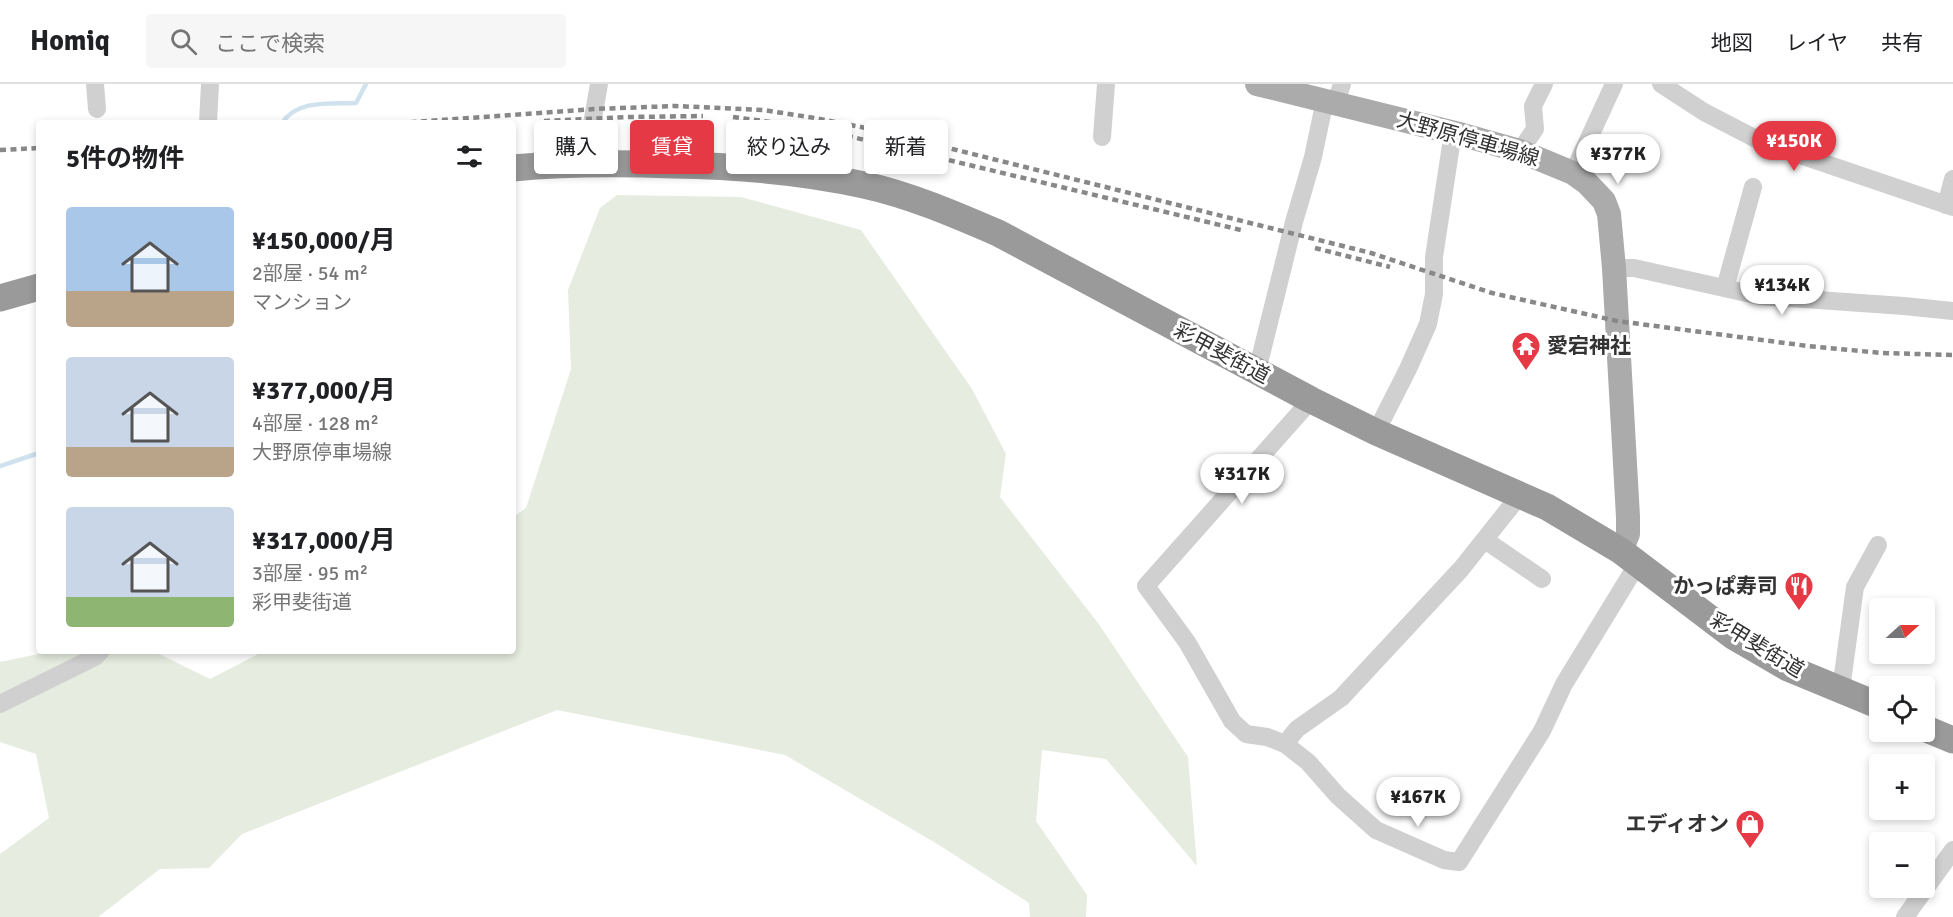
<!DOCTYPE html>
<html lang="ja">
<head>
<meta charset="utf-8">
<style>
  body { margin:0; font-family:Signika,"Noto Sans JP",sans-serif; background:#f6f6f6; color:#202124; height:100vh; display:flex; flex-direction:column; font-size:22px; white-space:nowrap }
  * { box-sizing:border-box; margin:0 }
  p { font-size:20px; color:#757577 }
  .icon { flex:none; width:33px; height:33px; fill:none; stroke:currentColor; stroke-width:2; stroke-linecap:round; stroke-linejoin:round }
  .map { position:relative; flex:1; overflow:hidden }
  .drawer { position:absolute; left:36px; top:36px; width:480px; height:534px; display:flex; flex-direction:column; background:#fff; border-radius:6px; box-shadow:0 3px 9px #0003 }
  .drawer>* { flex:none }
  .banner { position:absolute; left:534px; top:36px; width:570px; height:54px; display:flex; gap:12px }
  .needle { width:39px; rotate:69deg }
  .tools { position:absolute; left:1869px; top:514px; display:grid; gap:12px }
  .tools a { display:grid; place-items:center; width:66px; height:66px; border-radius:6px; background:#fff; box-shadow:0 3px 9px #0003; font-size:30px }
  .price { position:absolute; translate:-50% -51px; padding:0 14px; border-radius:21px; background:#fff; color:#222; font-size:20px; line-height:39px; filter:drop-shadow(0 2px 3px #0008) }
  .price::after { content:''; position:absolute; left:50%; top:36px; width:18px; height:14px; margin-left:-9px; background:inherit; clip-path:polygon(0 0,100% 0,50% 100%) }
  .price.current { background:#e63946; color:#fff }
  ul { padding:0; list-style:none }
  li { display:flex; align-items:center; gap:18px; height:150px; padding:0 30px }
  li span { display:grid; place-items:center; flex:none; width:168px; height:120px; border-radius:6px; color:#555 }
  li>.icon { margin-inline-start:auto }
  span .icon { width:72px; height:72px; fill:#fffc; stroke-width:1 }
  li b { font-size:26px }
  h2 { display:flex; justify-content:space-between; align-items:center; height:72px; padding:0 30px; font-size:26px }
  .pill { padding:0 21px; border-radius:6px; background:#fff; box-shadow:0 3px 9px #0003; font-size:21px; line-height:54px }
  .pill.current { background:#e63946; color:#fff }
  header { display:flex; align-items:center; gap:36px; box-sizing:border-box; height:84px; padding:0 30px; background:#fff; border-bottom:2px solid #e0e0e0 }
  header strong { font-size:28px }
  nav { display:flex; gap:33px; margin-inline-start:auto; font-size:21px }
  .search { width:420px; height:54px; background:#f6f6f6; display:flex; align-items:center; gap:15px; box-sizing:border-box; padding:0 21px; border-radius:6px; color:#757577; font-size:22px }
  .map>svg:first-child { display:block }
  .green { fill:#e6ecdf }
  .lines { fill:none; stroke-linecap:round; stroke-linejoin:round }
  .stream { stroke:#cfe2ee; stroke-width:4.5 }
  .minor { stroke:#d0d0d0; stroke-width:18 }
  .major { stroke:#ababab; stroke-width:24 }
  .highway { stroke:#9a9a9a; stroke-width:27 }
  .rail { stroke:#888; stroke-width:4.5; stroke-dasharray:6 4.5; stroke-linecap:butt }
  .labels { text-anchor:middle; stroke-width:6; stroke-linejoin:round; paint-order:stroke }
  .street-label { font-size:21px; fill:#333; stroke:#fff }
  .poi-label { font-size:21px; font-weight:bold; fill:#333; stroke:#fff; text-anchor:end }
</style>
</head>
<body>
<header>
<strong>Homiq</strong>
<div class="search"><svg class="icon" aria-label="search" viewBox="0 0 24 24"><circle cx="10" cy="10" r="6"/><path d="M15 15l6 6"/></svg>ここで検索</div>
<nav><a>地図</a><a>レイヤ</a><a>共有</a></nav>
</header>
<div class="map">
<svg width="1953" height="833" viewBox="0 0 1953 833">
  <rect width="100%" height="100%" fill="#fff"/>
  <path class="green" d="M 617,111 L 741,113 L 861,146 L 972,305 L 1006,370 L 1000,413 L 1098,539 L 1188,673 L 1197,782 L 1106,675 L 1042,666 L 1036,737 L 1087,811 L 1086,833 L 1030,833 L 1029,819 L 939,761 L 785,671 L 557,626 L 242,750 L 209,784 L 160,785 L 98,833 L 0,833 L 0,770 L 49,734 L 36,670 L 0,658 L 0,578 L 53,567 L 153,567 L 210,595 L 264,567 L 513,567 L 513,433 L 526,424 L 571,285 L 568,206 L 600,124 Z"/>
  <g class="lines">
    <g class="stream">
      <path d="M 282,39 C 297,15 332,20 356,19 L 366,0"/>
      <path d="M 0,382 L 39,369"/>
    </g>
    <g class="minor">
      <path d="M 95,0 L 97,25"/>
      <path d="M 1661,0 L 1704,28 L 1762,58 L 1953,123"/>
      <path d="M 1336,19 L 1342,0"/>
      <path d="M 208,39 L 210,0"/>
      <path d="M 1102,53 L 1106,0"/>
      <path d="M 1520,67 L 1535,45 L 1533,22 L 1544,0"/>
      <path d="M 585,80 L 599,0"/>
      <path d="M 1573,89 L 1614,0"/>
      <path d="M 1946,121 L 1953,95"/>
      <path d="M 1614,184 L 1634,184 L 1760,212 L 1904,222 L 1953,227"/>
      <path d="M 1725,204 L 1753,103"/>
      <path d="M 1257,287 L 1294,138 L 1313,73 L 1325,16"/>
      <path d="M 1311,316 L 1146,502 L 1187,558 L 1232,637 L 1246,650 L 1267,653 L 1285,660 L 1308,678 L 1338,712 L 1376,746 L 1444,776 L 1459,778 L 1542,647 L 1564,600 L 1638,479"/>
      <path d="M 1376,348 L 1408,285 L 1428,240 L 1434,210 L 1434,173 L 1453,48"/>
      <path d="M 1485,456 L 1542,495"/>
      <path d="M 1841,605 L 1855,503 L 1878,461"/>
      <path d="M 0,620 L 95,573 L 101,567"/>
      <path d="M 1285,660 L 1297,645 L 1341,614 L 1461,485 L 1520,411"/>
      <path d="M 1905,833 L 1953,766"/>
    </g>
    <path class="major" d="M 1257,0 L 1463,51 L 1520,67 L 1573,89 L 1587,99 L 1604,117 L 1609,130 L 1614,184 L 1628,433 L 1628,450 L 1621,467"/>
    <g class="highway">
      <path d="M 513,84 C 566,79 620,79 673,81 C 737,82 801,87 864,101 C 910,111 954,130 998,149 L 1311,316 L 1376,348 L 1547,423 L 1621,467 L 1733,552 L 1788,584 L 1880,622"/>
      <path d="M 0,214 L 39,203"/>
      <path d="M 1924,644 L 1953,656"/>
    </g>
    <g class="rail">
      <path d="M 733,33 L 809,43 L 848,52 L 1245,147"/>
      <path d="M 544,37 L 629,33 L 703,32"/>
      <path d="M 400,39 L 594,25 L 675,22 L 763,26 L 815,34 L 876,46 L 1371,169 L 1492,209 L 1617,237 L 1808,262 L 1882,269 L 1953,271"/>
      <path d="M 0,66 L 39,64"/>
      <path d="M 1315,164 L 1390,183"/>
    </g>
  </g>
  <defs>
    <g id="temple-pin" transform="scale(1.5)"><path d="M0 17L-7.5 6A9.5 9.5 0 1 1 7.5 6Z" fill="#e63946" stroke="#fff"/><path d="M0-6L5-2H3V0L6.5 2.5H4V6H1.5V3h-3V6H-4V2.5H-6.5L-3 0V-2H-5Z" fill="#fff"/></g>
    <g id="restaurant-pin" transform="scale(1.5)"><path d="M0 17L-7.5 6A9.5 9.5 0 1 1 7.5 6Z" fill="#e63946" stroke="#fff"/><path d="M-5-6h1v4h1v-4h1v4h1v-4h1v5L-1.5 .5V6h-2V.5L-5-1ZM5-6V6H3V1.5H1.5Q1.5-4 5-6Z" fill="#fff"/></g>
    <g id="shop-pin" transform="scale(1.5)"><path d="M0 17L-7.5 6A9.5 9.5 0 1 1 7.5 6Z" fill="#e63946" stroke="#fff"/><path d="M-5-2.5h2.3a2.7 3.5 0 0 1 5.4 0H5L5.5 6h-11ZM-1.5-2.5h3a1.5 2.3 0 0 0-3 0Z" fill="#fff"/></g>
  </defs>
  <g fill-rule="evenodd">
    <use href="#temple-pin" x="1526" y="262"/>
    <use href="#restaurant-pin" x="1799" y="502"/>
    <use href="#shop-pin" x="1750" y="740"/>
  </g>
  <g class="labels">
    <g class="street-label">
      <text transform="translate(1468 55) rotate(16)" y="7">大野原停車場線</text>
      <text transform="translate(1222 269) rotate(28)" y="7">彩甲斐街道</text>
      <text transform="translate(1757 561) rotate(31)" y="7">彩甲斐街道</text>
    </g>
    <g class="poi-label">
      <text x="1547" y="269" text-anchor="start">愛宕神社</text>
      <text x="1778" y="509">かっぱ寿司</text>
      <text x="1729" y="747">エディオン</text>
    </g>
  </g>
</svg>
<div class="tools">
<a><svg class="needle" viewBox="-14 -14 28 28"><path d="M0-13l5 13h-10z" fill="#e53935"/><path d="M0 13l5-13h-10z" fill="#757577"/></svg></a>
<a><svg class="icon" aria-label="locate" viewBox="0 0 24 24"><circle cx="12" cy="12" r="6"/><path d="M12 2v4M12 18v4M2 12h4M18 12h4"/></svg></a>
<a>+</a>
<a>−</a>
</div>
<b class="price current" style="left:1794px;top:88px">¥150K</b>
<b class="price" style="left:1618px;top:101px">¥377K</b>
<b class="price" style="left:1782px;top:232px">¥134K</b>
<b class="price" style="left:1242px;top:421px">¥317K</b>
<b class="price" style="left:1418px;top:744px">¥167K</b>
<div class="banner">
<a class="pill">購入</a>
<a class="pill current">賃貸</a>
<a class="pill">絞り込み</a>
<a class="pill">新着</a>
</div>
<section class="drawer">
<h2>5件の物件<svg class="icon" aria-label="filters" viewBox="0 0 24 24"><path d="M4 7h16M4 17h16"/><circle cx="9" cy="7" r="2"/><circle cx="15" cy="17" r="2"/></svg></h2>
<ul>
<li><span style="background:linear-gradient(#a9c7e8 70%,#b9a48a 0)"><svg class="icon" aria-label="home" viewBox="0 0 24 24"><path d="M3 11l9-7 9 7M6 9v11h12V9"/></svg></span><div><b>¥150,000/月</b><p>2部屋 · 54 m²</p><p>マンション</p></div></li>
<li><span style="background:linear-gradient(#c9d6e8 75%,#b9a48a 0)"><svg class="icon" aria-label="home" viewBox="0 0 24 24"><path d="M3 11l9-7 9 7M6 9v11h12V9"/></svg></span><div><b>¥377,000/月</b><p>4部屋 · 128 m²</p><p>大野原停車場線</p></div></li>
<li><span style="background:linear-gradient(#c9d6e8 75%,#8fb573 0)"><svg class="icon" aria-label="home" viewBox="0 0 24 24"><path d="M3 11l9-7 9 7M6 9v11h12V9"/></svg></span><div><b>¥317,000/月</b><p>3部屋 · 95 m²</p><p>彩甲斐街道</p></div></li>
</ul>
</section>
</div>
</body>
</html>
